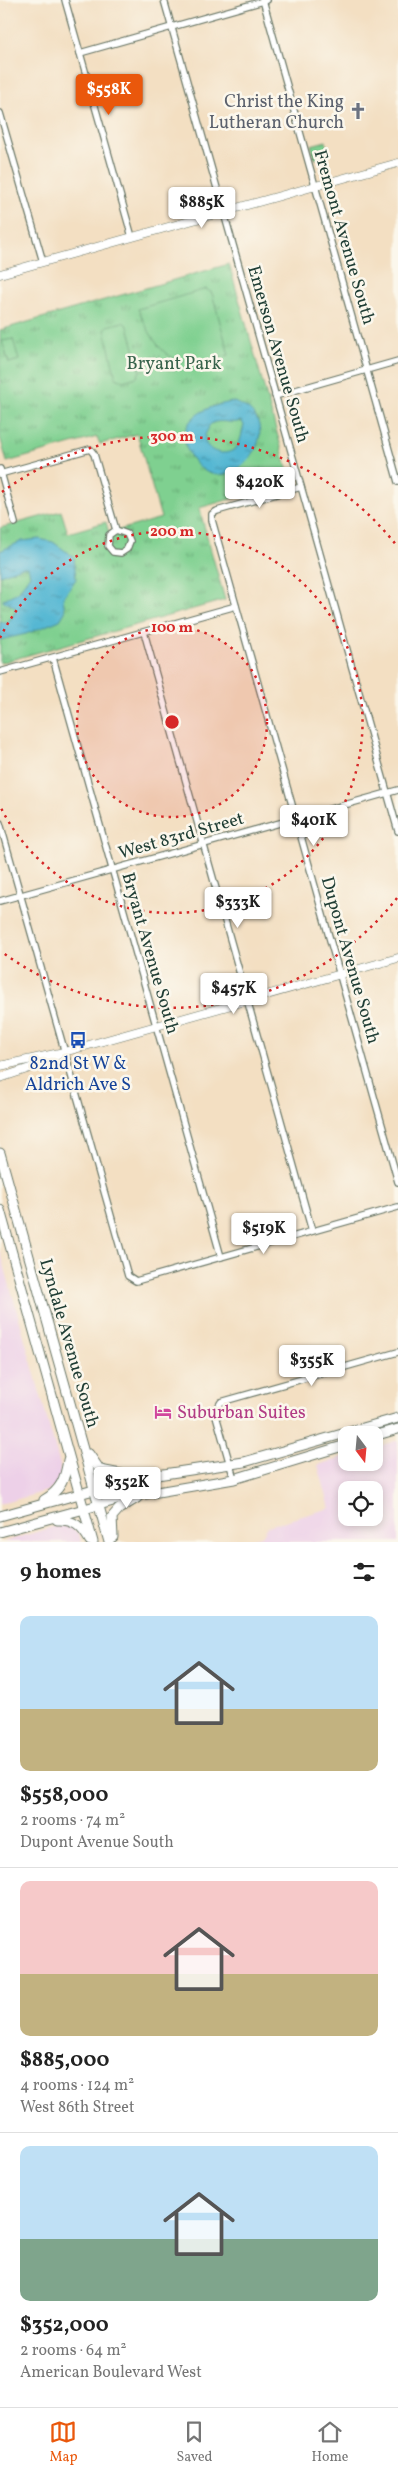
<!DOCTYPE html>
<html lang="en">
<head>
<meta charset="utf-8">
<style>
  body { margin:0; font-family:Vollkorn,serif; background:#f6f6f6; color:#222; height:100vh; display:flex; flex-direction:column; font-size:19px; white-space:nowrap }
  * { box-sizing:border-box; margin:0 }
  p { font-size:16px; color:#767676 }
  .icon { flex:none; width:28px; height:28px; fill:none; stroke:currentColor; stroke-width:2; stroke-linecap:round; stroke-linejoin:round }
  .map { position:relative; height:1542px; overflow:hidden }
  .sheet { display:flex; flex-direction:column; background:#fff; flex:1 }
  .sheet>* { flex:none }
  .needle { width:32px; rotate:164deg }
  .tools { position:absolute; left:338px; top:1426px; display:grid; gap:10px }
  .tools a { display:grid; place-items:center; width:45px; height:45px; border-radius:10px; background:#fff; box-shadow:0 2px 8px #0003; font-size:25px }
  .price { position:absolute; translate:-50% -42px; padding:0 11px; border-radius:5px; background:#fff; color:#222; font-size:16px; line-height:32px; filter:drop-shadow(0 1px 2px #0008) }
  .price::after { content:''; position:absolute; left:50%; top:30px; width:15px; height:11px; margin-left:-8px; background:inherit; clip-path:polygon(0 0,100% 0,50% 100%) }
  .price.active { background:#ea580c; color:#fff }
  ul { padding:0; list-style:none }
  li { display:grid; align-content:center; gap:10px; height:265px; padding:0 20px }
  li+li { border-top:1px solid #e0e0e0 }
  li span { display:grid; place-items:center; height:155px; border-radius:10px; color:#555 }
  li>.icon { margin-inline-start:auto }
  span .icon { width:90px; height:90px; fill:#fffc; stroke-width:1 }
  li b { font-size:21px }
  h2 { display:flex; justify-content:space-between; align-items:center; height:60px; padding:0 20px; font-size:21px }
  .tabs { display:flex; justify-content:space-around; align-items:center; height:70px; border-top:1px solid #e0e0e0; background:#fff; font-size:14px; color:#767676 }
  .tabs a { display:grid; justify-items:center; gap:2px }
  .tabs .active { color:#ea580c }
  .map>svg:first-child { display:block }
  .built { fill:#edd0e8; fill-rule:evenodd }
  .grass { fill:url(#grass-tufts); stroke:#4f8662 }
  .garden { fill:url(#garden-dots); stroke:#4f8662 }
  .pitch { fill:#7fd090; stroke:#4f8662 }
  .water { fill:url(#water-ripples); stroke:#3a7a84; fill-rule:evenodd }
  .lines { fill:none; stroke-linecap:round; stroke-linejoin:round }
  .minor-casing { stroke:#697666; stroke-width:8 }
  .tertiary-casing { stroke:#697666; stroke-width:9 }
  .secondary-casing { stroke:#697666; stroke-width:11 }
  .minor { stroke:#fff; stroke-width:5.5 }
  .tertiary { stroke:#fff; stroke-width:8 }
  .secondary { stroke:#fff; stroke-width:9 }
  .ring { fill:none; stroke:#d62828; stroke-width:2.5; stroke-dasharray:2.5 5 }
  .labels { text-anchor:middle; stroke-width:5; stroke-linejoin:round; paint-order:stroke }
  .worship-label { font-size:18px; fill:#5b616d; stroke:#fbf7ec; text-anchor:end }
  .street-label { font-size:18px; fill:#1f3d34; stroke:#fbf7ec }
  .park-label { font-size:18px; fill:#37624b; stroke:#fbf7ec }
  .transit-label { font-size:18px; fill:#164399; stroke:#fbf7ec }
  .hotel-label { font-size:18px; fill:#b23c85; stroke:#fbf7ec; text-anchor:start }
  .centre { fill:#d62828; stroke:#fbf7ec; stroke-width:2.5 }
  .ring-label { font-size:15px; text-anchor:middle; font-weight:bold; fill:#d62828; stroke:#fbf7ec; stroke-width:5; stroke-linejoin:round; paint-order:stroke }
</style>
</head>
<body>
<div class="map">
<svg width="398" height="1542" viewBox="0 0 398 1542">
  <defs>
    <pattern id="grass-tufts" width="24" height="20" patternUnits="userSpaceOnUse" patternTransform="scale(1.25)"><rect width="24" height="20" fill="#7fd090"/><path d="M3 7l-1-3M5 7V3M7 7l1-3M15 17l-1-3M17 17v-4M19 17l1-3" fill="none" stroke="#67aa76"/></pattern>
    <pattern id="garden-dots" width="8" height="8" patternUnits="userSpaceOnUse" patternTransform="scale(1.25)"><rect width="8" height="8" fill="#7fd090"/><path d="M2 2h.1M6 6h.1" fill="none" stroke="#67aa76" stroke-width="1.8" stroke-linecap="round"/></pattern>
    <pattern id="water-ripples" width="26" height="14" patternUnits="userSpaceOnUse" patternTransform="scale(1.25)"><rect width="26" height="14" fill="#55b7d3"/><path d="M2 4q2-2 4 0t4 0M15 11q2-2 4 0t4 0" fill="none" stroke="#4696ac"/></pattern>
  </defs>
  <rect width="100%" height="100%" fill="#fbf7ec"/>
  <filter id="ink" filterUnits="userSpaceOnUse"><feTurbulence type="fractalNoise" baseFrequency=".02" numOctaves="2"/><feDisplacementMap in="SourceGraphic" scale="10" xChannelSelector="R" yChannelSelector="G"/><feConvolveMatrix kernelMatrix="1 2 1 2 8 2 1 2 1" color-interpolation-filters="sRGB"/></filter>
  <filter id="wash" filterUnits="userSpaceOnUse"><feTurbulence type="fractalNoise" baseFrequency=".0096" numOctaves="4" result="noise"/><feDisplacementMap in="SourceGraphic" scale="20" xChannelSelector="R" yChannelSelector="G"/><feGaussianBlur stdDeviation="1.12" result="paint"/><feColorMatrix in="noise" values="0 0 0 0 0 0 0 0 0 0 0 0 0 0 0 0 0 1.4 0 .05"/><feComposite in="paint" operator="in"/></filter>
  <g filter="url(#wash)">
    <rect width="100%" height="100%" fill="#f3dfc2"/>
    <g class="built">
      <path d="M 0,1250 L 60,1465 L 60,1476 L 54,1486 L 47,1491 L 0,1504 Z"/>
      <path d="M 398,1440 L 398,1542 L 240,1542 L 262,1536 L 268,1526 L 330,1508 L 318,1465 L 346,1456 L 346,1462 L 374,1462 L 374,1448 ZM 346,1490 L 374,1490 L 374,1518 L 346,1518 Z"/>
      <path d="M 60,1525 L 73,1528 L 79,1534 L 81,1542 L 3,1542 Z"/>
    </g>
    <path class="grass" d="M 229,264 L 291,482 L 199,508 L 225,600 L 0,663 L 0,528 L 61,511 L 68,533 L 106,522 L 109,533 L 161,518 L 137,434 L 100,444 L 97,437 L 7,462 L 0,437 L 0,330 Z"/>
    <path class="garden" d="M 326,141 L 329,155 L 315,159 L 311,145 Z"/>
    <g class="pitch">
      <path d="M 206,289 L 212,293 L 229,355 C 173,371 161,359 138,309 Z"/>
      <path d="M 123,322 L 128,326 L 140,371 L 137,377 L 123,381 L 116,378 L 105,331 L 107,326 Z"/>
      <path d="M 13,339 L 19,360 L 9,363 L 2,341 Z"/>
    </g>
    <g class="water">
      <path d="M 234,402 C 238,404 244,406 248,409 C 286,437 223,508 191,457 C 170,423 204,405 234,402 ZM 241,421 L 244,425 C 242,432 241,441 237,447 C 224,461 197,448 207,431 C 210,426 207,427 211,424 C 220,418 231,425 241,421 Z"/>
      <path d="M 39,539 L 53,542 L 74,557 L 76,579 L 63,598 L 65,612 L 60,620 L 26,634 L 0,640 L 0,622 L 7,623 L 15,613 L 15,607 L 2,600 L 18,592 L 30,575 L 28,567 L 22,567 L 0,575 L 0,551 L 22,541 Z"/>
    </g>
  </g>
  <g filter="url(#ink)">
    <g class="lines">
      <g class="minor-casing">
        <g id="minor">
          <path d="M 65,0 L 132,237"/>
          <path d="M 164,0 L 398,831"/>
          <path d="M 263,0 L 398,482"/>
          <path d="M 80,53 L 267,0"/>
          <path d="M 0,113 L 43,262"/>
          <path d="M 275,396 L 398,361"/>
          <path d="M 0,469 L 15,523"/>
          <path d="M 0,474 L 90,449 L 94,454 L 116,530 L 109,535 L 108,546 L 113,552 L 121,553 L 127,549 L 130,541 L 127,534 L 116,530"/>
          <path d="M 301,487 L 217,511 L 212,514 L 212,520 L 398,1182"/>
          <path d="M 144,632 L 312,1231"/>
          <path d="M 53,658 L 221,1257"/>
          <path d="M 0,672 L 236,606"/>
          <path d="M 0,823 L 128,1276 L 136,1281 L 398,1207"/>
          <path d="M 0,901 L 398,790"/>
          <path d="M 234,1479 L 215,1412 L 221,1402 L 398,1352"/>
        </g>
      </g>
      <g class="tertiary-casing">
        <g id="tertiary">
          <path d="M 0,274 L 398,163"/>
          <path d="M 0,1066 L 64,1052 L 398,958"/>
          <path d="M 0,1078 L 42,1064 L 58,1055"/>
        </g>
      </g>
      <g class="secondary-casing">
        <g id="secondary">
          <path d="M 0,1153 L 109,1542"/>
          <path d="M 0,1210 L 93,1542"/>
          <path d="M 374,1436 L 398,1429"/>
          <path d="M 89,1454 L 100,1470 L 131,1476"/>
          <path d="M 44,1500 C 61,1490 65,1479 68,1460"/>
          <path d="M 0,1516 L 137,1478 L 244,1462 L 398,1418"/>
          <path d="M 57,1520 C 74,1519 82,1527 90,1541"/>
          <path d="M 0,1532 L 128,1497 L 234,1479 L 346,1445"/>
          <path d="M 113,1537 L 112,1517 L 119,1509 L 137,1498"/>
        </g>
      </g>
      <use href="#minor" class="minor"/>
      <use href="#tertiary" class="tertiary"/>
      <use href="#secondary" class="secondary"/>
    </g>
  </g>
  <circle cx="172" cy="722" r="95" fill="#d62828" fill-opacity=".12"/>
  <g class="ring">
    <circle cx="172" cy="722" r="95"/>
    <path d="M0 638A191 191 0 1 1 0 806"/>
    <path d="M397 898A286 286 0 0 1 2 952M2 492A286 286 0 0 1 397 546"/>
  </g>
  <defs>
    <g id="church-bare" transform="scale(1.35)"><path d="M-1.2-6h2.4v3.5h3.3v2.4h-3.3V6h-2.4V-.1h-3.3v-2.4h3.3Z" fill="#6b7280" stroke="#fbf7ec" stroke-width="2.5" paint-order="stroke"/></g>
    <g id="bus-bare" transform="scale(1.35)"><path d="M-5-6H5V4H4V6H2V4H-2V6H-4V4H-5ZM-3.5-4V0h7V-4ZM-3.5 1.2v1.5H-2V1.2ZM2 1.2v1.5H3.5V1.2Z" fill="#1a4fb4" stroke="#fbf7ec" stroke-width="2.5" paint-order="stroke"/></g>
    <g id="hotel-bare" transform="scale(1.35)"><path d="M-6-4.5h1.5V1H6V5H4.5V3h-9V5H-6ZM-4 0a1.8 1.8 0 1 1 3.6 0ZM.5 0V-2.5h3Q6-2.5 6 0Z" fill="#d1479c" stroke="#fbf7ec" stroke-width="2.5" paint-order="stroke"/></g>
  </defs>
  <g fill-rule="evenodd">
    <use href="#church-bare" x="358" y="111"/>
    <use href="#bus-bare" x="78" y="1040"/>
    <use href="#hotel-bare" x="163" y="1412"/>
  </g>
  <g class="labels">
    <g class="worship-label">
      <text x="344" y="107">Christ the King<tspan x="344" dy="21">Lutheran Church</tspan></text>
    </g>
    <g class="street-label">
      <text transform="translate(345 237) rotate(74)" y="6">Fremont Avenue South</text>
      <text transform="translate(279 354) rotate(74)" y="6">Emerson Avenue South</text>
      <text transform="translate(181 835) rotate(-16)" y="6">West 83rd Street</text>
      <text transform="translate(151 953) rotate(74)" y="6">Bryant Avenue South</text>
      <text transform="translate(351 960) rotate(74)" y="6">Dupont Avenue South</text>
      <text transform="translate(70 1343) rotate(74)" y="6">Lyndale Avenue South</text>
    </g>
    <g class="park-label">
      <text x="174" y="369">Bryant Park</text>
    </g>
    <g class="transit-label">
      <text x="78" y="1069">82nd St W &amp;<tspan x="78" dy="21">Aldrich Ave S</tspan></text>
    </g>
    <g class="hotel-label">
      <text x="177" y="1418">Suburban Suites</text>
    </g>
  </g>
  <circle cx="172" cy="722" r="8" class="centre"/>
  <g class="ring-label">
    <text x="172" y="441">300 m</text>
    <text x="172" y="536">200 m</text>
    <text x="172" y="632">100 m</text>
  </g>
</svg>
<div class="tools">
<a><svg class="needle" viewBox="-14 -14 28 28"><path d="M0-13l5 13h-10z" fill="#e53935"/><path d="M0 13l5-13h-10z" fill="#767676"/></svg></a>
<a><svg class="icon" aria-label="locate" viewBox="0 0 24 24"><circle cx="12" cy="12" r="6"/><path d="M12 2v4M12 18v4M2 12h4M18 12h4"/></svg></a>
</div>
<b class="price active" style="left:109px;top:116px">$558K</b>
<b class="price" style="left:202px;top:229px">$885K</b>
<b class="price" style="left:260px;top:509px">$420K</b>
<b class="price" style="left:314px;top:847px">$401K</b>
<b class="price" style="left:238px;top:929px">$333K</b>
<b class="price" style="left:234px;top:1015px">$457K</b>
<b class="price" style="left:264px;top:1255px">$519K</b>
<b class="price" style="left:312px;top:1387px">$355K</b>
<b class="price" style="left:127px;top:1509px">$352K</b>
</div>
<section class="sheet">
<h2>9 homes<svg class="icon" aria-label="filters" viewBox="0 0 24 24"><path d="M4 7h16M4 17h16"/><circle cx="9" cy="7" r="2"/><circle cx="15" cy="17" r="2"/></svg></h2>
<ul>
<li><span style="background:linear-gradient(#bfe0f5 60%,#c2b280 0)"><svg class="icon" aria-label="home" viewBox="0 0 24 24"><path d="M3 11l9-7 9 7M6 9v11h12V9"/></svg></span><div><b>$558,000</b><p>2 rooms · 74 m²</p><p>Dupont Avenue South</p></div></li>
<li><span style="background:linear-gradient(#f6c9c9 60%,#c2b280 0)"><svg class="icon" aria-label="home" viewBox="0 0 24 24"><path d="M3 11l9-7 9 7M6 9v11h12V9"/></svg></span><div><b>$885,000</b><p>4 rooms · 124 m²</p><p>West 86th Street</p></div></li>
<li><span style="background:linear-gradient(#bfe0f5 60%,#7fa58c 0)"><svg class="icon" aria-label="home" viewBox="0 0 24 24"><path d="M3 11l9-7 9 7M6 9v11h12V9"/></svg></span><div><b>$352,000</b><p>2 rooms · 64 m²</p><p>American Boulevard West</p></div></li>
</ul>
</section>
<nav class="tabs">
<a class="active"><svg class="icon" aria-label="map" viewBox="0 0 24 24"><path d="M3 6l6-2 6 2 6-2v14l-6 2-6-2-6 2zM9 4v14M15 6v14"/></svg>Map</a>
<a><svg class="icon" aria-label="saved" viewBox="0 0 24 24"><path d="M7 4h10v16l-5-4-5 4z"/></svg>Saved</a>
<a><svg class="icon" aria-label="home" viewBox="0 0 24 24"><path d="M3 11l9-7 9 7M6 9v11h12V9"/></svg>Home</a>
</nav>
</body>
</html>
